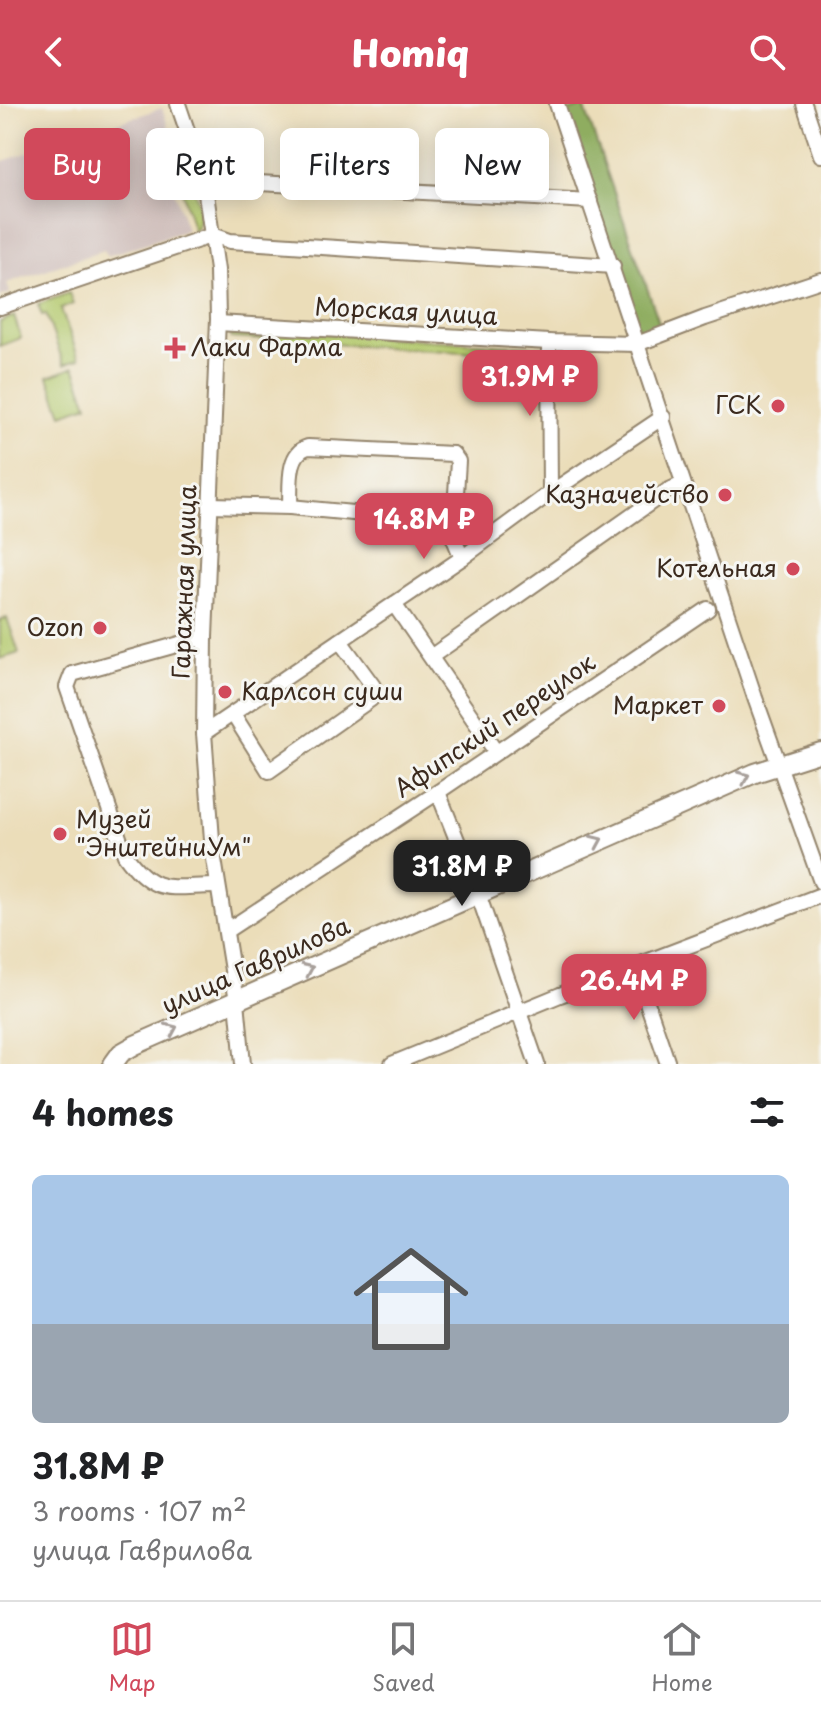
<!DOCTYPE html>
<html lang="en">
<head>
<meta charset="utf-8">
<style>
  body { margin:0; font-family:"Playpen Sans",sans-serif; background:#f2f2f2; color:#202124; height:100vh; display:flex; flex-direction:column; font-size:30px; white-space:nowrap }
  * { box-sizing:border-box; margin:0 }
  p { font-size:26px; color:#757577 }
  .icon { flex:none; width:44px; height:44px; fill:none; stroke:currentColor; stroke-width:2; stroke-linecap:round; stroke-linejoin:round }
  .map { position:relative; height:960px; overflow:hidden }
  .details { display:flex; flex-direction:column; background:#fff; flex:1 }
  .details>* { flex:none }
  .hud { position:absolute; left:24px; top:24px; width:774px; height:72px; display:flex; gap:16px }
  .price { position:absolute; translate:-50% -68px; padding:0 18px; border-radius:16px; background:#d1495b; color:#fff; font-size:26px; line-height:52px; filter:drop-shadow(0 2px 4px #0008) }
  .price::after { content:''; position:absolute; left:50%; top:48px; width:24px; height:18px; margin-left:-12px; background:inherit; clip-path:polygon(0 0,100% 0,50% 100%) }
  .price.active { background:#222; color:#fff }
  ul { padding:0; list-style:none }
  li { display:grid; align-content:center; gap:16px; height:424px; padding:0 32px }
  li span { display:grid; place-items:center; height:248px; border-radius:12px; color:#555 }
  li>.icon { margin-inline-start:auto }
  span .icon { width:144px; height:144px; fill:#fffc; stroke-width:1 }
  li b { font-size:34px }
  h2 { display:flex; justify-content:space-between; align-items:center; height:96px; padding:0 32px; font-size:34px }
  .pill { padding:0 28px; border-radius:12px; background:#fff; box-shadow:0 4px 20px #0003; font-size:28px; line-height:72px }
  .pill.active { background:#d1495b; color:#fff }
  header { display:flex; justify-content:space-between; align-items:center; height:104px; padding:0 32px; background:#d1495b; color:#fff; font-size:36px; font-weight:800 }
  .dock { display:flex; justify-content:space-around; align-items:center; height:112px; border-top:2px solid #e0e0e0; background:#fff; font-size:22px; color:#757577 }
  .dock a { display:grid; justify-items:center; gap:4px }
  .dock .active { color:#d1495b }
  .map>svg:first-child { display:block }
  .industrial { fill:#d0c0bc }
  .green { fill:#b4c96d; stroke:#787a46; stroke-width:2 }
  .forest { fill:#8fad60; stroke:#656c3f; stroke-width:2 }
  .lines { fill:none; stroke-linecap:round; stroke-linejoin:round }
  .minor-casing { stroke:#93846c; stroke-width:18 }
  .major-casing { stroke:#93846c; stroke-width:22 }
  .minor { stroke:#fff; stroke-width:14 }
  .major { stroke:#fff; stroke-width:18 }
  .oneway { stroke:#a79f9a }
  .poi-dot { fill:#d1495b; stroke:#f6f6f2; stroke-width:3 }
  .labels { text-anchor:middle; stroke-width:6; stroke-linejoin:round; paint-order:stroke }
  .street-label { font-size:24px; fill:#3b2a1e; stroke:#f6f6f2 }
  .poi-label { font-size:24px; fill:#3b2a1e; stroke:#f6f6f2; text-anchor:end }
</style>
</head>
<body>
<header><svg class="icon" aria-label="back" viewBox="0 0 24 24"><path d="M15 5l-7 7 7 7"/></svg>Homiq<svg class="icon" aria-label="search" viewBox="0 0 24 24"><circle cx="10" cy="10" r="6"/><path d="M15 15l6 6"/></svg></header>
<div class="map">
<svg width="821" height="960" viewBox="0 0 821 960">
  <rect width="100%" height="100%" fill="#f6f6f2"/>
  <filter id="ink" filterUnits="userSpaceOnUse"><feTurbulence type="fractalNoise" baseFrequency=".0125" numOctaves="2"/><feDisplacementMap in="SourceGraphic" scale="16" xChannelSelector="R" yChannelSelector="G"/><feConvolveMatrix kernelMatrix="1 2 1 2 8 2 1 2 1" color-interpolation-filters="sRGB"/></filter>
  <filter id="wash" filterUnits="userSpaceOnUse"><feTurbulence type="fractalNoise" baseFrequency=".006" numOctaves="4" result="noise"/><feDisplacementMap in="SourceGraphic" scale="32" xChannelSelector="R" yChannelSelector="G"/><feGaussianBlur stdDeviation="1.8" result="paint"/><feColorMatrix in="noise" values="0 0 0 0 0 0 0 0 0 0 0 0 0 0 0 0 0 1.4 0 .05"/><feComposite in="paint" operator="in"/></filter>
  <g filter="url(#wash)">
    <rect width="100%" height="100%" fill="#ebddb9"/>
    <path class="industrial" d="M 162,4 L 182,64 L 169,70 L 187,126 L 107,152 L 104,146 L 7,179 L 10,189 L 0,193 L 0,58 Z"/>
    <g class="green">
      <path d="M 190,78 C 199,93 204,113 194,128 L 180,79 Z"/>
      <path d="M 69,189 L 73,200 L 61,205 L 79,255 L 64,261 L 46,210 L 42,211 L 38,200 Z"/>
      <path d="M 14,212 L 21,234 L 0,242 L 0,218 Z"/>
      <path d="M 232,223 L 546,244 L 546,253 L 231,234 Z"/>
      <path d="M 74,263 L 88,301 L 62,310 L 48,273 Z"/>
      <path d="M 7,514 L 19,549 L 0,555 L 0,516 Z"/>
    </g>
    <path class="forest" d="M 584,2 L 660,221 L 640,231 L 564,9 Z"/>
  </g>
  <g filter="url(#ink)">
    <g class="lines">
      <g class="minor-casing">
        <g id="minor">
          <path d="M 178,0 L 204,76 L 217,166 L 218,215 L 205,533 L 204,629 L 213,749 L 237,897 L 243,960"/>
          <path d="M 557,0 L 755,594 L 821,778"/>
          <path d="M 804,0 L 821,51"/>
          <path d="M 204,76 L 590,97"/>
          <path d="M 0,203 L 213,131 L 230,137 L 613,162"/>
          <path d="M 218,219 L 549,238 L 637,240 L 705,214 L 821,176"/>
          <path d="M 549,238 L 550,389"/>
          <path d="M 210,401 L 290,403 L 447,418 L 462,454"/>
          <path d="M 290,403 C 291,385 286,349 308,343 L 453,350 L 458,357 L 455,406 L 447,418"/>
          <path d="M 394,500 L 496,648"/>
          <path d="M 205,533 L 72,570 L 67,583 L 125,751 C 155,793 170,782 217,782"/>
          <path d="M 432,552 L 667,387 L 683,380"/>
          <path d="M 233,610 L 269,667 L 371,595 L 373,582 L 340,537"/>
          <path d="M 204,629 L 462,454 L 550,389 L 663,313"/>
          <path d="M 438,688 L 476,784 L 537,960"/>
          <path d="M 226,827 L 438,688 L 708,505"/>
          <path d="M 635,863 L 668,960"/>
          <path d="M 392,960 L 560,891 L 821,791"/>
        </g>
      </g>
      <g class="major-casing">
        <path id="major" d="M 113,960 L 121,949 L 135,941 L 755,669 L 821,648"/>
      </g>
      <use href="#minor" class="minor"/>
      <use href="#major" class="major"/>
    </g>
    <defs><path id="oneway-chevron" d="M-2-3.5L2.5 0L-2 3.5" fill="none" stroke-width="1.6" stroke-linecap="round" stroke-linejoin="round" transform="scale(2)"/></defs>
    <g class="oneway">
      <use href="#oneway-chevron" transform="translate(744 673) rotate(-23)"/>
      <use href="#oneway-chevron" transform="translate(597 737) rotate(-24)"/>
      <use href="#oneway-chevron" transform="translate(308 865) rotate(-24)"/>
      <use href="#oneway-chevron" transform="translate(172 925) rotate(-24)"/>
    </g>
  </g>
  <g class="poi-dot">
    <path d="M171 232h8v8h8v8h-8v8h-8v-8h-8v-8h8z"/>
    <circle cx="778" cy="302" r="8"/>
    <circle cx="725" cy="391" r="8"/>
    <circle cx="793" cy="465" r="8"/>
    <circle cx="100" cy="524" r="8"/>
    <circle cx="225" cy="588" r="8"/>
    <circle cx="719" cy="602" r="8"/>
    <circle cx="60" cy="730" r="8"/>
  </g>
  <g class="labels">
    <g class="street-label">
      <text transform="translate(406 208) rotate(3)" y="8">Морская улица</text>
      <text transform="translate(185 478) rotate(-88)" y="8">Гаражная улица</text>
      <text transform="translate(495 622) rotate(-34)" y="8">Афипский переулок</text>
      <text transform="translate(256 862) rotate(-24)" y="8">улица Гаврилова</text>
    </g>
    <g class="poi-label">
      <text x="191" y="252" text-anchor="start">Лаки Фарма</text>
      <text x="762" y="310">ГСК</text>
      <text x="709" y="399">Казначейство</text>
      <text x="777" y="473">Котельная</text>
      <text x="84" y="532">Ozon</text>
      <text x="241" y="596" text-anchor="start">Карлсон суши</text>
      <text x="703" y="610">Маркет</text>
      <text x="76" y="724" text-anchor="start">Музей<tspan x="76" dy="28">"ЭнштейниУм"</tspan></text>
    </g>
  </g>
</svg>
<b class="price" style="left:530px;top:314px">31.9M ₽</b>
<b class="price" style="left:424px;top:457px">14.8M ₽</b>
<b class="price active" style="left:462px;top:804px">31.8M ₽</b>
<b class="price" style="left:634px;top:918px">26.4M ₽</b>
<div class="hud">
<a class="pill active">Buy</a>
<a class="pill">Rent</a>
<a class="pill">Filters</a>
<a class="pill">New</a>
</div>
</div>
<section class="details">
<h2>4 homes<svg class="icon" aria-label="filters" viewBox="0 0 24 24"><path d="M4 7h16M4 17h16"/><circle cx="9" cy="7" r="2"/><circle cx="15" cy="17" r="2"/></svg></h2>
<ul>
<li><span style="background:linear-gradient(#a9c7e8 60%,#9aa5b1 0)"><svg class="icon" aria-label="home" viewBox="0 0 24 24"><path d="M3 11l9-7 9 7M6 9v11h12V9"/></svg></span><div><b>31.8M ₽</b><p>3 rooms · 107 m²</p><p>улица Гаврилова</p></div></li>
</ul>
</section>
<nav class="dock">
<a class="active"><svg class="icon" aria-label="map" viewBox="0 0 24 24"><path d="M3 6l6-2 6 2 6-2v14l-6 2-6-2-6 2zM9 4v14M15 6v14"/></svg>Map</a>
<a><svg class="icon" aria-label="saved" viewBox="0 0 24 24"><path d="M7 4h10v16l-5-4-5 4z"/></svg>Saved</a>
<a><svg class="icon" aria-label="home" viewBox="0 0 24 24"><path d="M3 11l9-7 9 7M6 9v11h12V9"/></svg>Home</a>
</nav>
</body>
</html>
